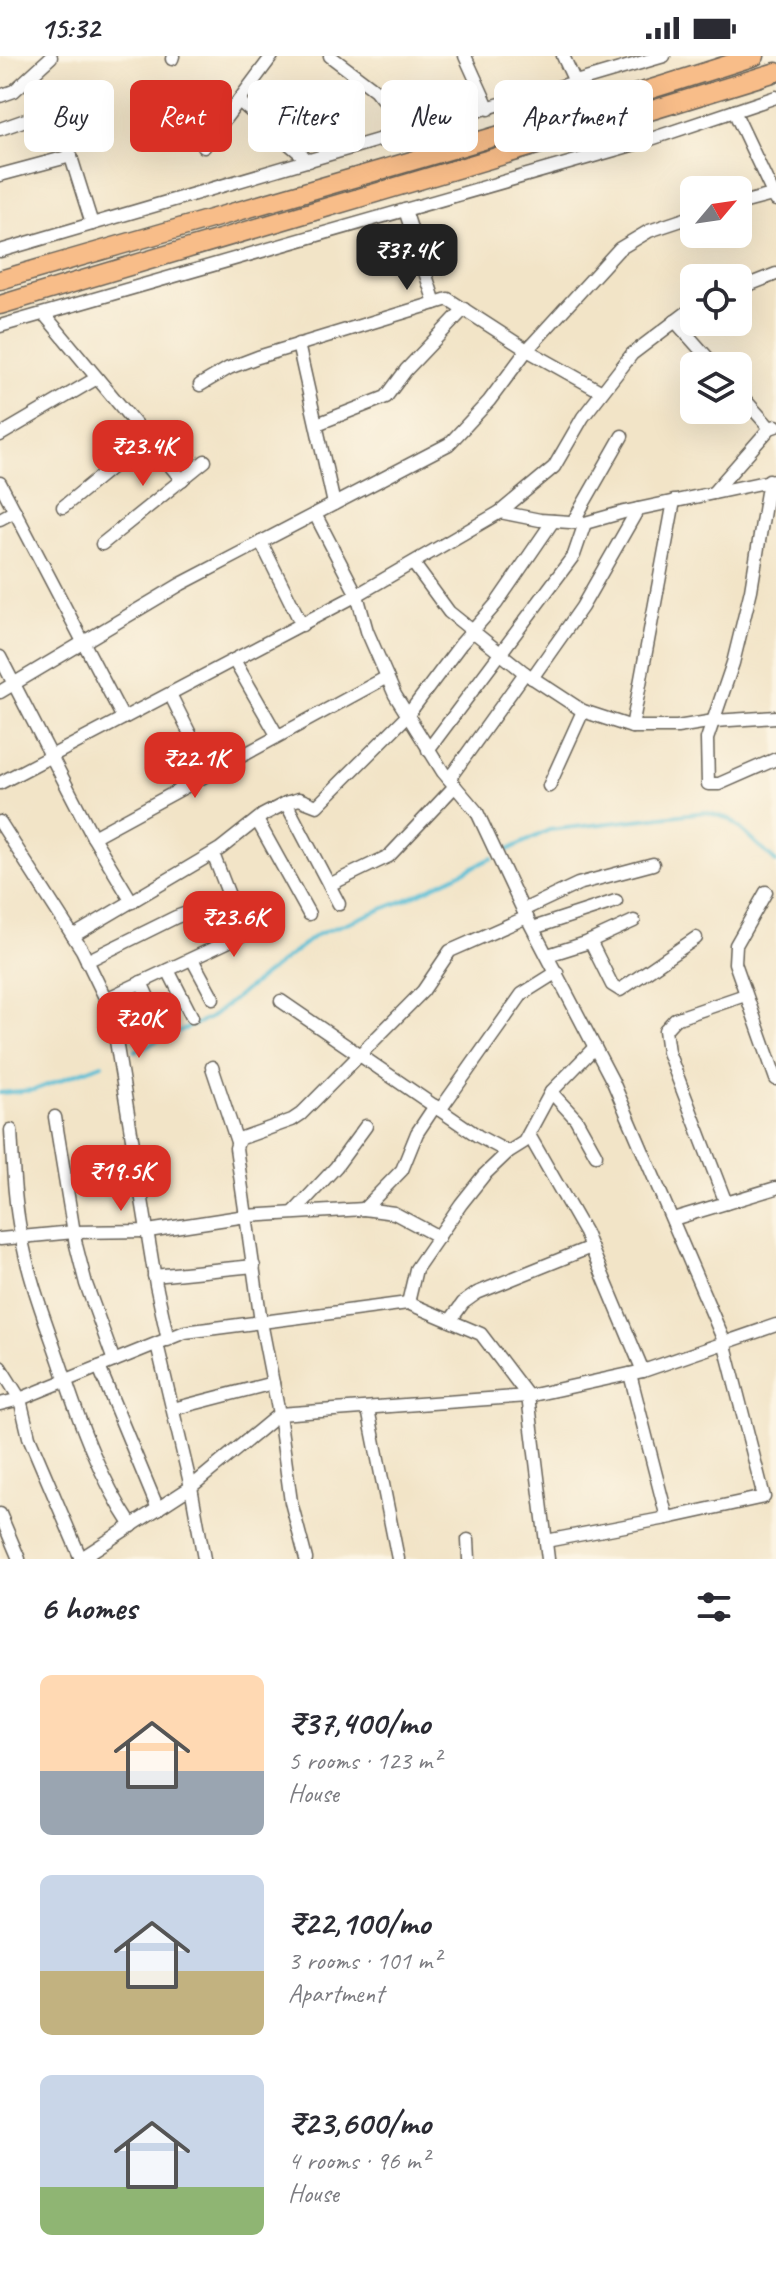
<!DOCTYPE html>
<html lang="en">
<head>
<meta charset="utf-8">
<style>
  body { margin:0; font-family:Caveat,sans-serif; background:#f2f2f3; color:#2b2b33; height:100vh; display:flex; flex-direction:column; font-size:30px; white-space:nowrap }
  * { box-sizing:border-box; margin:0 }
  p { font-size:26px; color:#7c7c81 }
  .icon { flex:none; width:44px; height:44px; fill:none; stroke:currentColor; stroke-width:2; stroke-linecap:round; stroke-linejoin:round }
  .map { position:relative; height:1503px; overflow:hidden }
  .panel { display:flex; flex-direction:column; background:#fff; flex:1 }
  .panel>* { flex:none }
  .hud { position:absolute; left:24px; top:24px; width:728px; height:72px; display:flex; gap:16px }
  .needle { width:52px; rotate:61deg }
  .buttons { position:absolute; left:680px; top:120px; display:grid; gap:16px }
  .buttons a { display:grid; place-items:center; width:72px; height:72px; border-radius:12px; background:#fff; box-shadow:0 8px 32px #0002; font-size:40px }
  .price { position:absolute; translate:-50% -68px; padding:0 18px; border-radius:16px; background:#d93025; color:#fff; font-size:26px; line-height:52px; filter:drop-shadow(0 2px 4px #0008) }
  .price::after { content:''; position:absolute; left:50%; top:48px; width:24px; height:18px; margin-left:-12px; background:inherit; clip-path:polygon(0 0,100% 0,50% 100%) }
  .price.on { background:#222; color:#fff }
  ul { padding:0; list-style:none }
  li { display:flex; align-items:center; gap:24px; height:200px; padding:0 40px }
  li span { display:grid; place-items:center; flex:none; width:224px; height:160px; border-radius:12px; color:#555 }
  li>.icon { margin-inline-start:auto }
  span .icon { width:96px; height:96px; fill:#fffc; stroke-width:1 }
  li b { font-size:34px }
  h2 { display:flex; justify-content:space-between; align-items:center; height:96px; padding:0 40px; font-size:34px }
  .pill { padding:0 28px; border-radius:12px; background:#fff; box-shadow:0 8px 32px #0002; font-size:28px; line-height:72px }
  .pill.on { background:#d93025; color:#fff }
  .status { display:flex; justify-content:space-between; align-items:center; height:56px; padding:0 40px; background:#fff; direction:ltr }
  .status svg { height:22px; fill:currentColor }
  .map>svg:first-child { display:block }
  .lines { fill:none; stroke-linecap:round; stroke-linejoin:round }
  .stream { stroke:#57bdd5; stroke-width:4 }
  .minor-casing { stroke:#676258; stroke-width:15 }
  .highway-casing { stroke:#676258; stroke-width:21 }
  .minor { stroke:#fff; stroke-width:12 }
  .highway { stroke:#f8bd89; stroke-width:18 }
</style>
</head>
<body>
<div class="status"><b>15:32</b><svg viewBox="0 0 49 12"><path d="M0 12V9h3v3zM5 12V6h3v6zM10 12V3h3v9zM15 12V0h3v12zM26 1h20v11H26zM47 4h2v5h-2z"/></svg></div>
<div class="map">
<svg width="776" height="1503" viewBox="0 0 776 1503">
  <rect width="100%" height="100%" fill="#fcf5e5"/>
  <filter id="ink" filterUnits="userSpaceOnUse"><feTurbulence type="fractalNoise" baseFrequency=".0125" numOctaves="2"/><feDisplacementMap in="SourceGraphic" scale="16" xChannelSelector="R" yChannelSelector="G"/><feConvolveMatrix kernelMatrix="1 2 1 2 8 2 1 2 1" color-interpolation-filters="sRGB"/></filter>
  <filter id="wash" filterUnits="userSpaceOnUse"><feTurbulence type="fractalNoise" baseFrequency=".006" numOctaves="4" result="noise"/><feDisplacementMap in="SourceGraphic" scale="32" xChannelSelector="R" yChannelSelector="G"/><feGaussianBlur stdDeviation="1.8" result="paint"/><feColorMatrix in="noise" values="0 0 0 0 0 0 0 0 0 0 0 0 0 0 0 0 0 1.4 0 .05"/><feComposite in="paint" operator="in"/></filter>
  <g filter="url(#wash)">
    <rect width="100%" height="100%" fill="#f2e4c7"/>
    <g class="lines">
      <g class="stream">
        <path d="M 506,795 L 549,774 L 705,756 L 730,763 L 776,806"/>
        <path d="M 135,995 L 210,962 L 316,879 L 405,844 L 492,802"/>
        <path d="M 0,1037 L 34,1034 L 102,1008"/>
      </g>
    </g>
  </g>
  <g filter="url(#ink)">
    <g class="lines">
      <g class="minor-casing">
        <g id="minor">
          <path d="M 330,0 L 375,34 L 409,76"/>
          <path d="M 465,0 L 489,53"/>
          <path d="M 563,0 L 576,28"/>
          <path d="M 172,3 L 173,0"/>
          <path d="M 0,40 L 14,35 L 51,1"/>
          <path d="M 239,45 L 309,105"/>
          <path d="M 56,53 L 92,168"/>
          <path d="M 734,55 L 776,144"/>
          <path d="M 0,73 L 88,42"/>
          <path d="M 204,91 L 272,0"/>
          <path d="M 0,119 L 71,100"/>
          <path d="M 738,148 L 776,138"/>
          <path d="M 405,154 L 435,247"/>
          <path d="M 0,195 L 664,0"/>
          <path d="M 738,233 L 776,218"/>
          <path d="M 44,258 L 182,424"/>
          <path d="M 675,265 L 715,310"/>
          <path d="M 0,270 L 639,87 L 776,41"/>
          <path d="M 298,288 L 334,448"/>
          <path d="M 200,329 L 229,312 L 258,301 L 448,243 L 527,294 L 602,336"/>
          <path d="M 738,336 L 770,372"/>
          <path d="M 317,368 L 386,341 L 406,314 L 464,253"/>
          <path d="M 0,379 L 97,322"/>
          <path d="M 769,424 L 751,534 L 733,607 L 707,683 L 708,728 L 719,728 L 776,703"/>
          <path d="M 0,427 L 123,662"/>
          <path d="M 713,437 L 770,372 L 776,370"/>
          <path d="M 63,451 L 147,382"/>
          <path d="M 500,456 L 540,464 L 585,467 L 624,456 L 775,424"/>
          <path d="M 315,458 L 357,539 L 367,575 L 395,639 L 443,716 L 477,756 L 523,854 L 613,1026 L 724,1285 L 764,1441 L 672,1461 L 546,1485"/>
          <path d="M 0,463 L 15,455"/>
          <path d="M 573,466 L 622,380"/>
          <path d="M 261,486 L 302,569"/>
          <path d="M 102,488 L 205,405"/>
          <path d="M 413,507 L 449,556 L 525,617 L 583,655 L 632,671 L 677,671 L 714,665 L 776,661"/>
          <path d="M 0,601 L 93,781 L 387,621"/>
          <path d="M 234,604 L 277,679"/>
          <path d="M 532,622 L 582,551 L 638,453"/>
          <path d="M 0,636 L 181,528 L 449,388 L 489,345 L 527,294 L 619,193 L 649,175 L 694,160"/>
          <path d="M 170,638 L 209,716"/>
          <path d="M 632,671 L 674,445"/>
          <path d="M 428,694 L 574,499 L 585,467"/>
          <path d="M 449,723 L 525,617"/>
          <path d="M 0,727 L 357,539 L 500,456 L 554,411 L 583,361 L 632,298 L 694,251"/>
          <path d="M 549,730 L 583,655"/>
          <path d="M 286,747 L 339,848"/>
          <path d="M 257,764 L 309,858"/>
          <path d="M 0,766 L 82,894 L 111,954 L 156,1229 L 168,1284"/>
          <path d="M 93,781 L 132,846"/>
          <path d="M 329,829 L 389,800 L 455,730"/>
          <path d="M 766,836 L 736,889 L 735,907 L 776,1023"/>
          <path d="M 523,854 L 578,828 L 653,808"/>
          <path d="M 533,872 L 616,845"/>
          <path d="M 73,880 L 220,793 L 263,759 L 286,747 L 299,743 L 317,750 L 407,660 L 461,588 L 496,548 L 553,465"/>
          <path d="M 590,885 L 612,929 L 620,934 L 696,882"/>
          <path d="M 548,899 L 586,887 L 634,865"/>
          <path d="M 192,903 L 213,942"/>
          <path d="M 87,905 L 176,861 L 231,841"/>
          <path d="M 168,914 L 192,961"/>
          <path d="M 141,926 L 162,972"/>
          <path d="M 106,943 L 244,878 L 213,798"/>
          <path d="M 281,945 L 478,1080 L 508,1096"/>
          <path d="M 212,1011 L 237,1086"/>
          <path d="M 551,1036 L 576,1063 L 596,1099"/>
          <path d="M 435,1050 L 417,1077 L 402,1114 L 364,1153 L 394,1157 L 439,1181"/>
          <path d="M 440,1054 L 522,938 L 557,916"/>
          <path d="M 55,1061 L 76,1189 L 86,1228 L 114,1305"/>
          <path d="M 11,1074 C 13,1109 14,1144 21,1178 C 29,1225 47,1269 62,1313 C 80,1368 100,1422 132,1470"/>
          <path d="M 529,1079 L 585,1177 L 643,1315"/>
          <path d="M 726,1147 L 668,996 L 665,974 L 675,963 L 745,939"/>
          <path d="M 294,1156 L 336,1111 L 366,1070"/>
          <path d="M 673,1163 L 776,1132"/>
          <path d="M 0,1183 L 74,1176 L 148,1175 L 246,1160 L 236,1092 L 239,1083 L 292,1064 L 301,1058 L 423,935 L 450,895 L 527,861"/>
          <path d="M 154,1220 L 254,1210"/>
          <path d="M 408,1247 L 416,1213 L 461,1148 L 484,1119 L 508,1096 L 524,1086 L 551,1036 L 595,991"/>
          <path d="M 450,1265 L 463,1247 L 477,1237 L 591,1191"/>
          <path d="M 157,1288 L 191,1431 L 204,1503"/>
          <path d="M 0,1311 L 20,1343 L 29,1381 L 81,1503"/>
          <path d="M 99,1311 L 158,1453"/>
          <path d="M 630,1318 L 667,1462"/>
          <path d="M 0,1348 L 20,1343 L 185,1276 L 408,1247 L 481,1278 L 528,1340 L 548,1503"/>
          <path d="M 173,1353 L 273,1327"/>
          <path d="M 368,1353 L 398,1503"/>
          <path d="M 0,1458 L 19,1503"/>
          <path d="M 468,1484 L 469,1503"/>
          <path d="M 80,1503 L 191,1431 L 279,1358 L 528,1340 L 643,1315 L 776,1269"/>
          <path d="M 306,1503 L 291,1446 L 279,1358 L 261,1266 L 246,1160 L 364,1153"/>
        </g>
      </g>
      <g class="highway-casing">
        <g id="highway">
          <path d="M 0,224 C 252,150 506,81 755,0"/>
          <path d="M 0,249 C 259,170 518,97 776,16"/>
        </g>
      </g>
      <use href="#minor" class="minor"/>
      <use href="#highway" class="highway"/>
    </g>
  </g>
</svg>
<div class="buttons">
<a><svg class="needle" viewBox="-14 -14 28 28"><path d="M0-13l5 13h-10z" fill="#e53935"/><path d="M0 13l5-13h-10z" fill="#7c7c81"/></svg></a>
<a><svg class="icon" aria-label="locate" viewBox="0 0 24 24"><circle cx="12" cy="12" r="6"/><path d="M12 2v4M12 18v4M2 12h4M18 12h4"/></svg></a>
<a><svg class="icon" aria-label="layers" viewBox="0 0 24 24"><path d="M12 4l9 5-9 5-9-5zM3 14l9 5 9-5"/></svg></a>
</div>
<b class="price on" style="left:407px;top:236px">₹37.4K</b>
<b class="price" style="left:143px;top:432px">₹23.4K</b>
<b class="price" style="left:195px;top:744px">₹22.1K</b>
<b class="price" style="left:234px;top:903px">₹23.6K</b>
<b class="price" style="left:139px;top:1004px">₹20K</b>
<b class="price" style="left:121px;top:1157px">₹19.5K</b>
<div class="hud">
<a class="pill">Buy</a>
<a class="pill on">Rent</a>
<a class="pill">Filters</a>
<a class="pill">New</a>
<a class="pill">Apartment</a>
</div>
</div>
<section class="panel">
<h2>6 homes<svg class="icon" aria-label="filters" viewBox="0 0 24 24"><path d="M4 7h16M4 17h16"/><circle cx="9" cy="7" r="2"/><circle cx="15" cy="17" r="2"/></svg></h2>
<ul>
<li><span style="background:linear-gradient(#ffd9b3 60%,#9aa5b1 0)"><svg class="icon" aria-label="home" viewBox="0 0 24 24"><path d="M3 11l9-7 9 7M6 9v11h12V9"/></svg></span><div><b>₹37,400/mo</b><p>5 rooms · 123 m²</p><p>House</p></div></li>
<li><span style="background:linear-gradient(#c9d6e8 60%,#c2b280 0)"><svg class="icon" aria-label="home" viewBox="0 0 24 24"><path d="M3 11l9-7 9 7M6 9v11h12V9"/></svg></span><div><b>₹22,100/mo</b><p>3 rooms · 101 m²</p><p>Apartment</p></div></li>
<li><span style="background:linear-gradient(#c9d6e8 70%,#8fb573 0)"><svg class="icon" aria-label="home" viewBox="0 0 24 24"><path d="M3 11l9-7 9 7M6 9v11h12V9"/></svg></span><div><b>₹23,600/mo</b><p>4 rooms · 96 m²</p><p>House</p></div></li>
</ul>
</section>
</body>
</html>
